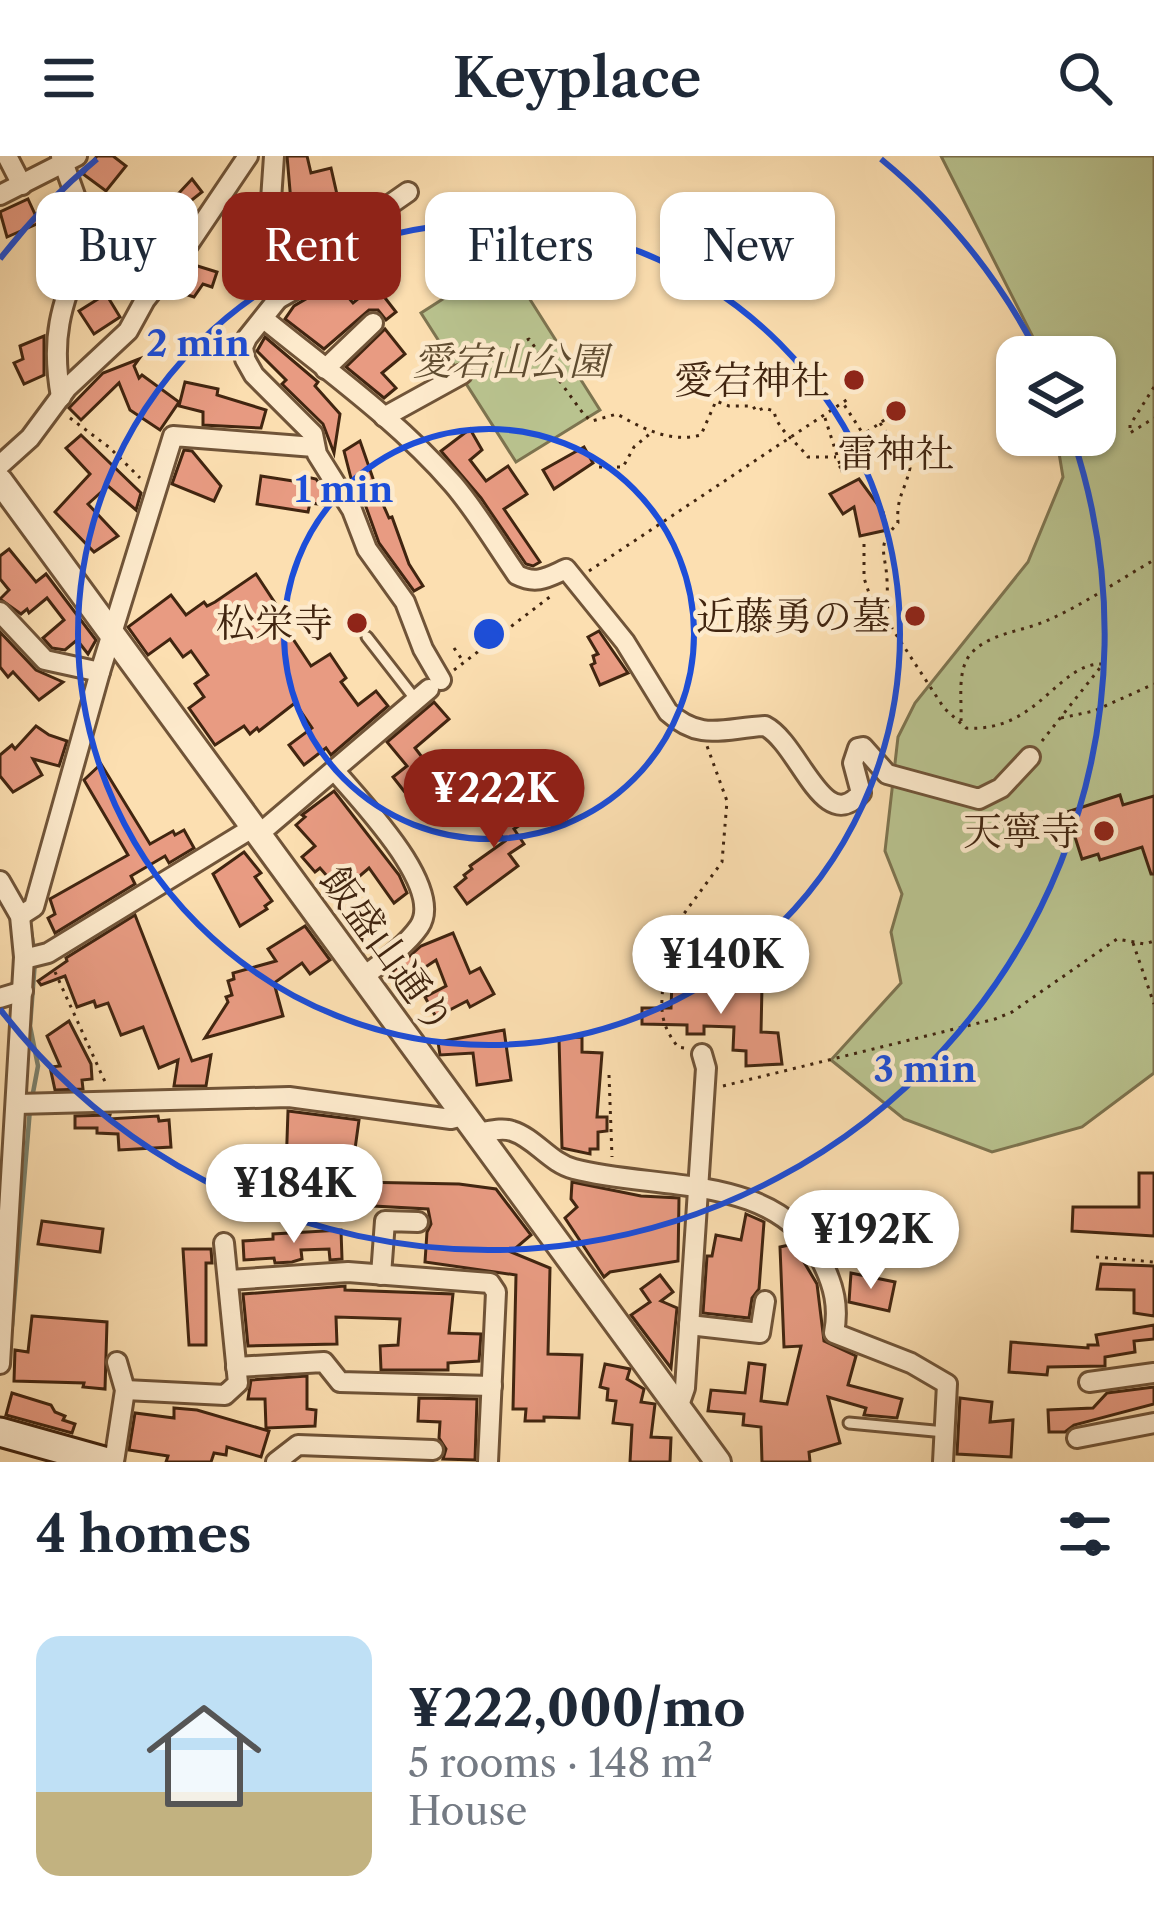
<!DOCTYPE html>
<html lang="en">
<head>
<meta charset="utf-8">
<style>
  body { margin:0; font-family:"Libre Caslon Text","Noto Serif JP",serif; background:#f2f2f3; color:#1f2937; height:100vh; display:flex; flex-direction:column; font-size:45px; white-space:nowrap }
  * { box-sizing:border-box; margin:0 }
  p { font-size:39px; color:#747a83 }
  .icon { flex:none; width:66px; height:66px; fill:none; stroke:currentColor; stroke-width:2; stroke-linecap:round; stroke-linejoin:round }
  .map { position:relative; height:1306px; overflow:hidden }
  .side { display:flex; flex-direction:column; background:#fff; flex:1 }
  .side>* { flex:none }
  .guide { position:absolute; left:36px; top:36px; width:1083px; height:108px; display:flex; gap:24px }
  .fabs { position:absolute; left:996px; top:180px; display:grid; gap:24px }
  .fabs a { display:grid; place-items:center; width:120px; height:120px; border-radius:24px; background:#fff; box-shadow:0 3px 9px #0004; font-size:60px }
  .price { position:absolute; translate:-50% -102px; padding:0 27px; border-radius:42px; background:#fff; color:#222; font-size:39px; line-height:78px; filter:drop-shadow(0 3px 6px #0008) }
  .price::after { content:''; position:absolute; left:50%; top:72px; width:36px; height:27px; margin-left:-18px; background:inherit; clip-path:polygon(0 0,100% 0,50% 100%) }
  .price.on { background:#8f2418; color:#fff }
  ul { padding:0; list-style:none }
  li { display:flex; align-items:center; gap:36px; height:300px; padding:0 36px }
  li span { display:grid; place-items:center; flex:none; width:336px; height:240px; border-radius:24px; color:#555 }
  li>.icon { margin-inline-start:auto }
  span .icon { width:144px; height:144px; fill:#fffc; stroke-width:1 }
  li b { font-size:51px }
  h2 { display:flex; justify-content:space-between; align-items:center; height:144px; padding:0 36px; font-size:51px }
  .chip { padding:0 42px; border-radius:24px; background:#fff; box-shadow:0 3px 9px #0004; font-size:42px; line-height:108px }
  .chip.on { background:#8f2418; color:#fff }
  header { display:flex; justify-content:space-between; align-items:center; height:156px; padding:0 36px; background:#fff; font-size:54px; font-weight:600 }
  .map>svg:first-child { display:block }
  .green { fill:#b9c38f; stroke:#7d7450; stroke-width:3 }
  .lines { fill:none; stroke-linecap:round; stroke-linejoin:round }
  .stream { stroke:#7a806c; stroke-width:4.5 }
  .building { fill:#e89b82; stroke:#412510; stroke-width:3 }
  .service-casing { stroke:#705438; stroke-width:15 }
  .minor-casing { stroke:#705438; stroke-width:24 }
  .tertiary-casing { stroke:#705438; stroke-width:30 }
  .secondary-casing { stroke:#412510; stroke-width:33 }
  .path { stroke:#412510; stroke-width:3; stroke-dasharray:3 6; stroke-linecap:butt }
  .service { stroke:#fdeacc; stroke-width:9 }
  .minor { stroke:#fdeacc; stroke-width:18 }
  .tertiary { stroke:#fdeacc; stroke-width:24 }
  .secondary { stroke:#fdeacc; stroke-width:27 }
  .ring { fill:none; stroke:#1d4ed8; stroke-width:6 }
  .poi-dot { fill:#8f2418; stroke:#fdeacc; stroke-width:4.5 }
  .labels { text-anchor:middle; stroke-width:9; stroke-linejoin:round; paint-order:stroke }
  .park-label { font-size:39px; font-style:italic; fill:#5f4c30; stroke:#fdeacc }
  .poi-label { font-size:39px; fill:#412510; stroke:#fdeacc; text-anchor:end }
  .street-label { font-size:39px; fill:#412510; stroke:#fdeacc }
  .centre { fill:#1d4ed8; stroke:#fdeacc; stroke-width:6 }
  .ring-label { font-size:36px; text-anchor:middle; font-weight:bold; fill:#1d4ed8; stroke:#fdeacc; stroke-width:9; stroke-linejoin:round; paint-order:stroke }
</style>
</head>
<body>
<header><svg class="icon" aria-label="menu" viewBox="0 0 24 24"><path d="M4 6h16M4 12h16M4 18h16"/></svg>Keyplace<svg class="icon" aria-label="search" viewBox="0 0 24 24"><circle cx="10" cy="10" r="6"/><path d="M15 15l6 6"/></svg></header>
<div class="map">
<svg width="1154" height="1306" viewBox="0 0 1154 1306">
  <rect width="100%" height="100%" fill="#fcdfb1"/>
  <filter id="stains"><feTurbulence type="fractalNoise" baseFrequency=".00167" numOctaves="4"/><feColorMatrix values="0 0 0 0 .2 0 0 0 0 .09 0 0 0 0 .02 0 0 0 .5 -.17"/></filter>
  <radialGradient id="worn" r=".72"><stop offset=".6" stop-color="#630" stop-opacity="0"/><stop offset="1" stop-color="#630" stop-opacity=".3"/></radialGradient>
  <g class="green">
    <path d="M 941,0 L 1154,0 L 1154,917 L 1082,971 L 992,996 L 904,963 L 831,904 L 901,827 L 891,776 L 902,738 L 885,695 L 898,581 L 915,547 L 1028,406 L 1063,321 L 1056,279 L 1095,279 L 1095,201 L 1043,201 Z"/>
    <path d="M 505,104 L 600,254 L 516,306 L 421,157 L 460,132 L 459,128 Z"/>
  </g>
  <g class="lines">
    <g class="stream">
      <path d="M 29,764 L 34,794"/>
      <path d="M 32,942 L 38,910 L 30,870 L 35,805"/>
      <path d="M 12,1170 L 30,953"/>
    </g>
  </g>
  <g class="building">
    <path d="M 97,0 L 113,0 L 126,10 L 106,35 L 83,18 Z"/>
    <path d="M 287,0 L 307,0 L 311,17 L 331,12 L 338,43 L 334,45 L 340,59 L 307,64 L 337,80 L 328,95 L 317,89 L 289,102 L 284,90 L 287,79 L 284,47 L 291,46 Z"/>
    <path d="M 192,23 L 202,36 L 183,51 L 186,54 L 168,75 L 161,69 L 156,73 L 151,67 Z"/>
    <path d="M 28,43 L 39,67 L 7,81 L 0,56 Z"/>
    <path d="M 191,108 L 217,116 L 212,131 L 203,128 L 194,141 L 178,136 L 181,127 L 176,126 Z"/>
    <path d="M 335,126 L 353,147 L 375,129 L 396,156 L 386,164 L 378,154 L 369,154 L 324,193 L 285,163 L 294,150 Z"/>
    <path d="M 106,138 L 120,161 L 94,178 L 79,155 Z"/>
    <path d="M 385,173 L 405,198 L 382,217 L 396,232 L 384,242 L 346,211 Z"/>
    <path d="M 44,180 L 44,219 L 24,228 L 14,207 L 23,203 L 20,190 Z"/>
    <path d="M 265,181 L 318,226 L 315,230 L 340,258 L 334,297 L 323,268 L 282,228 L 286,224 L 257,195 Z"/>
    <path d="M 139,203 L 134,210 L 139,222 L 142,219 L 179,246 L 160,274 L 130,254 L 119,227 L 81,264 L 69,252 L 103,217 Z"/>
    <path d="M 185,226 L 218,233 L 217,239 L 266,254 L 261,272 L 203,269 L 203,256 L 179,250 Z"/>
    <path d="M 470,273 L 482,294 L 470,304 L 486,325 L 508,310 L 527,338 L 504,353 L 540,406 L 533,410 L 526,408 L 481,342 L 441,295 Z"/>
    <path d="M 81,279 L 141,337 L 136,354 L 108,330 L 88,348 L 118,380 L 94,396 L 55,356 L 90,318 L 66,292 Z"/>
    <path d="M 360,285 L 378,337 L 389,362 L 392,361 L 409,408 L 423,430 L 414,435 L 379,387 L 361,337 L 353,330 L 344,295 Z"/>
    <path d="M 584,291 L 593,307 L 554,333 L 543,314 Z"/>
    <path d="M 184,294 L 192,295 L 221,330 L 214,345 L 172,328 Z"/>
    <path d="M 261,320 L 306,327 L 307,321 L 316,323 L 328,340 L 326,349 L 310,347 L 308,356 L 257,348 Z"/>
    <path d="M 859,323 L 883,356 L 887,374 L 860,380 L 854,351 L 843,358 L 830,338 Z"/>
    <path d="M 9,393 L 36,426 L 46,418 L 77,459 L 96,484 L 88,498 L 77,484 L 65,494 L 52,492 L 43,482 L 64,464 L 47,442 L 29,457 L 27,453 L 21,458 L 0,443 L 9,434 L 0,423 L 0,400 Z"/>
    <path d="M 256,418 L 275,447 L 271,450 L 311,510 L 330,498 L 346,522 L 341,526 L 358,549 L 376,535 L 388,550 L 331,599 L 326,592 L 304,609 L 289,589 L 312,572 L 295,547 L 259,575 L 257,572 L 250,578 L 244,570 L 215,589 L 189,552 L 204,541 L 195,528 L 208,519 L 191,495 L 183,501 L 170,483 L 148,499 L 128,471 L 171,439 L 186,459 L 204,446 L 207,450 L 215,446 Z"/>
    <path d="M 599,475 L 628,517 L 600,529 L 591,509 L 595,507 L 593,500 L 598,498 L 588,481 Z"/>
    <path d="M 0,476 L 36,514 L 63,526 L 39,544 L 13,516 L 8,521 L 0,511 Z"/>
    <path d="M 434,546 L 449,563 L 415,592 L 438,622 L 411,644 L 393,621 L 407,610 L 387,586 Z"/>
    <path d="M 36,570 L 49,579 L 67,585 L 59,610 L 33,603 L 42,619 L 13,636 L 0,620 L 0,599 L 12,589 L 15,593 Z"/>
    <path d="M 101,608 L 150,688 L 173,675 L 175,679 L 184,674 L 194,692 L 169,707 L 165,700 L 131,720 L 135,728 L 55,777 L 48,762 L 55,758 L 50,743 L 128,699 L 84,624 Z"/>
    <path d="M 334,635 L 399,719 L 407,737 L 394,747 L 369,712 L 341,736 L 320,712 L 315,716 L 302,701 L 315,690 L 296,669 L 305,661 L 302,659 Z"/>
    <path d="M 503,636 L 523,667 L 514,673 L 524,688 L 509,698 L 518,710 L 467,748 L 455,731 L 466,722 L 464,719 L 472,713 L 470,710 L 505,685 L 482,650 Z"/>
    <path d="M 1120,639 L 1123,649 L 1154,640 L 1154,718 L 1151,718 L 1142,691 L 1100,704 L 1098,698 L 1082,703 L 1067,656 Z"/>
    <path d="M 244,696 L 261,717 L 255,721 L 272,745 L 265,750 L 267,753 L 240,770 L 213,718 Z"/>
    <path d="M 135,759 L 192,905 L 211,899 L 206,930 L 174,930 L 178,904 L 159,912 L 143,871 L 121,879 L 108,847 L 96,851 L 94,845 L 77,851 L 65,820 L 41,829 L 38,825 L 67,805 L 66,802 Z"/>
    <path d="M 305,770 L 330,804 L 310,818 L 302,807 L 274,827 L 283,860 L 205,882 L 228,846 L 226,841 L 232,839 L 228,825 L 234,823 L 233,817 L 276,805 L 268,793 Z"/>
    <path d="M 453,777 L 470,817 L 480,812 L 494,838 L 470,851 L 467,845 L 436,861 L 425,841 L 446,830 L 436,804 L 400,828 L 392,816 L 421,790 Z"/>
    <path d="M 672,826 L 762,830 L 761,876 L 778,877 L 782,908 L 746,910 L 746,895 L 733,894 L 734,871 L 704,870 L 704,878 L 687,878 L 687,869 L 642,868 L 642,852 L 671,852 Z"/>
    <path d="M 69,865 L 91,908 L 92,923 L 82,924 L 83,933 L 55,934 L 50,911 L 60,910 L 47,880 Z"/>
    <path d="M 504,874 L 511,924 L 477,929 L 473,897 L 440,899 L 438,886 Z"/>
    <path d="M 582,881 L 582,896 L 602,897 L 597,961 L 607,961 L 607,975 L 598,976 L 598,993 L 590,993 L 590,998 L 562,992 L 559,882 Z"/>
    <path d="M 288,955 L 359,964 L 355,993 L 346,993 L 345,1031 L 281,1031 L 281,1013 L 286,1013 Z"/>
    <path d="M 110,959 L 109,963 L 158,960 L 159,965 L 169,964 L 171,991 L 119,994 L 118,978 L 97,977 L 97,972 L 75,972 L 75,960 Z"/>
    <path d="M 1139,1017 L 1154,1017 L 1154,1080 L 1072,1075 L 1073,1051 L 1139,1051 Z"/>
    <path d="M 356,1026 L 459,1028 L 496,1033 L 531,1079 L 511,1096 L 550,1112 L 548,1198 L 582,1199 L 579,1262 L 544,1261 L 544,1265 L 525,1265 L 526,1253 L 513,1253 L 516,1119 L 425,1106 L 427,1076 L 431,1068 L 428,1053 L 355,1049 Z"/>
    <path d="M 572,1026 L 641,1040 L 679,1042 L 678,1105 L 610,1116 L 604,1121 L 565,1062 L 577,1051 L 571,1043 Z"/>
    <path d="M 832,1045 L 839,1082 L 824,1085 L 800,1055 Z"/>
    <path d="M 746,1058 L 764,1066 L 759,1133 L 752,1142 L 749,1162 L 703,1157 L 707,1100 L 712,1100 L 716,1079 L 741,1084 Z"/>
    <path d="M 42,1065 L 103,1073 L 100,1096 L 38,1088 Z"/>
    <path d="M 341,1074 L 342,1103 L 330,1104 L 329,1093 L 301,1094 L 302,1103 L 292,1106 L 275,1107 L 274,1102 L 244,1104 L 243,1085 L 273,1083 L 273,1078 Z"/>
    <path d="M 789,1089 L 795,1091 L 817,1128 L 824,1185 L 856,1200 L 848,1229 L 902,1243 L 897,1262 L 864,1259 L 866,1252 L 828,1241 L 840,1287 L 809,1296 L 810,1306 L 762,1306 L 761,1271 L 743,1269 L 744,1258 L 708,1255 L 711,1234 L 745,1237 L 749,1207 L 765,1209 L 761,1245 L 787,1248 L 801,1190 L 784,1191 L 780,1091 Z"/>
    <path d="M 183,1093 L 211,1093 L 212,1107 L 206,1107 L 206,1189 L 189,1189 Z"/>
    <path d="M 1101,1108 L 1154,1110 L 1154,1160 L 1134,1157 L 1134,1134 L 1097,1133 Z"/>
    <path d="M 851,1117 L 895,1126 L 889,1155 L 849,1146 Z"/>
    <path d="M 660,1119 L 673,1136 L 661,1145 L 677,1152 L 671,1212 L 631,1159 L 650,1146 L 641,1133 Z"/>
    <path d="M 345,1130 L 345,1134 L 453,1138 L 449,1177 L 481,1178 L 479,1205 L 448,1207 L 448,1214 L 381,1214 L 380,1190 L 398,1189 L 400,1163 L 336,1161 L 337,1188 L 248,1190 L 243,1138 Z"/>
    <path d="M 32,1160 L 107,1166 L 105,1233 L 83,1231 L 84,1227 L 14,1225 L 15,1194 L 28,1196 Z"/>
    <path d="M 1154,1169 L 1154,1183 L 1134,1185 L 1135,1196 L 1105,1201 L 1105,1210 L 1048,1211 L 1047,1219 L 1009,1216 L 1011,1186 L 1088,1192 L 1088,1189 L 1098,1189 L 1096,1179 Z"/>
    <path d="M 605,1208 L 630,1213 L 627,1223 L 644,1233 L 641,1246 L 655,1248 L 651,1281 L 671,1282 L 670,1306 L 630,1306 L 632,1269 L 613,1267 L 616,1245 L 607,1244 L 608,1233 L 600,1231 Z"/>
    <path d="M 307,1220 L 307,1253 L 316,1254 L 315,1270 L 266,1272 L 265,1243 L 248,1243 L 251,1224 Z"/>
    <path d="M 1154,1231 L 1154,1248 L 1074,1269 L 1065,1276 L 1049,1276 L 1048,1254 L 1093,1252 L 1107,1237 Z"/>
    <path d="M 12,1237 L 51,1249 L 55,1256 L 65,1260 L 63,1264 L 75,1268 L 72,1277 L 6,1259 Z"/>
    <path d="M 419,1242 L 477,1243 L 475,1304 L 443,1303 L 446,1293 L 439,1282 L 440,1266 L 418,1265 Z"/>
    <path d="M 960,1242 L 992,1246 L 990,1266 L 1013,1264 L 1011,1301 L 957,1298 Z"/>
    <path d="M 174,1252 L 197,1254 L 269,1275 L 261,1301 L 227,1291 L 226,1299 L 214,1297 L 211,1306 L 166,1306 L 168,1300 L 129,1294 L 135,1257 L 174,1262 Z"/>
  </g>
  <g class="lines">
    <g class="service-casing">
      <g id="service">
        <path d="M 367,481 L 416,544"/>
        <path d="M 849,1267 L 945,1276"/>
      </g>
    </g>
    <g class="minor-casing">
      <g id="minor">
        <path d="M 7,0 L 22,29"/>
        <path d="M 61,0 L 87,73 L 87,84 C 64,145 49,174 61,241"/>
        <path d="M 274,0 C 271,48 265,96 278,143 L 247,182 L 243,191 L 245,203 L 254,219 L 313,278 L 317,298 L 352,354 L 367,393 L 405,446 L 423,493 L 441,524"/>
        <path d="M 0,39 L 77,0"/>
        <path d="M 278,143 L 331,113 L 345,96 L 355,73 L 408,36"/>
        <path d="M 264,163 C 328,215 398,265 453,328 C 477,356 496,389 517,419 C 537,429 548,421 566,413 L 625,486 L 668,556 C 701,586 724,572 765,570 C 800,588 823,681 861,637 L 853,607 L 858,592 L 863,591 L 887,618 L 979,643 L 1001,632 L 1030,601"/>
        <path d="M 325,213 L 373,167"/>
        <path d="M 384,261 L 462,218"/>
        <path d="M 0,309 L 30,282 L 67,232 L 128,175 L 145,144 L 184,95 L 248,0"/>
        <path d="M 0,456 L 45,504 L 100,516"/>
        <path d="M 335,615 C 360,645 446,732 419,771 C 405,791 381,807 363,821"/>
        <path d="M 259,678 L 429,533"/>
        <path d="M 0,725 L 20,760 L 24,801 L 0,1208"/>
        <path d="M 20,760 L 34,751 L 100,516 L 173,280 L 314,291"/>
        <path d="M 24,803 L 48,797 L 254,671"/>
        <path d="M 0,842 L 23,835"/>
        <path d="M 17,948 L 289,941 L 451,963 L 463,960"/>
        <path d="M 476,977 C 487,976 501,971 512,975 C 535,982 550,1007 574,1013 C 657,1035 777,1016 822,1106 C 834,1130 839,1151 834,1177 L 911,1207 L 947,1228 L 943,1306"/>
        <path d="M 381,1119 L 385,1065 L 418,1066"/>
        <path d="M 229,1124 L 348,1116 L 490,1127 L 496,1136 L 488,1306"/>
        <path d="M 689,1169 L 760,1177 L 765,1145"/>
        <path d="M 236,1211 L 324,1206 L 340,1226 L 492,1230"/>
        <path d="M 1089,1226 L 1154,1217"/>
        <path d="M 125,1234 L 225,1239 L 238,1227 L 224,1087"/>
        <path d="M 678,1252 L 685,1232 L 706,912 L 702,898"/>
        <path d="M 1077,1282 L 1154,1267"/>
        <path d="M 114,1306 L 125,1234 L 117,1206"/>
        <path d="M 276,1306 L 298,1289 L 433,1294"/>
      </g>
    </g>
    <g class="tertiary-casing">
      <path id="tertiary" d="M 0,325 L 718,1306"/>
    </g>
    <g class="secondary-casing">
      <path id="secondary" d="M 0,1276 L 107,1306"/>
    </g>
    <g class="path">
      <path d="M 364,95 L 392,115"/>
      <path d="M 479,209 L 529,183 L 585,260 L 592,265 L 617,258 C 643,273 671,287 701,279 L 716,245 L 729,250 L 753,250 L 756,255 L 764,252 L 774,255 C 777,274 797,286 808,301 L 836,301"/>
      <path d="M 1154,231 L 1130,269 L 1130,277 L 1154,262"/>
      <path d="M 70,262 L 110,292 L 140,322"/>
      <path d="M 825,262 L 843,318"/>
      <path d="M 880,267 L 910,312 C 905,335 896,341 898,367 C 875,390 886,397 887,424 C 888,439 886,450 890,465"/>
      <path d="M 867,276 L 890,260"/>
      <path d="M 599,311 L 623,311 L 634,291 L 652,276"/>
      <path d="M 839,312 L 869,287 L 843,247"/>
      <path d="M 864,388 L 864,422 L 869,437 L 944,552 L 966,572 C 1038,577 1058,506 1103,508 L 1042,585"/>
      <path d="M 589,415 L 851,241"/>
      <path d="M 454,492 L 463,505"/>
      <path d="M 454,514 L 551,440"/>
      <path d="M 1061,562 L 1094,555 L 1154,528"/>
      <path d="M 961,565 C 962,545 957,517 969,500 C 987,477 1021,476 1046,465 C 1083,449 1119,424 1154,404"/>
      <path d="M 1133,787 L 1154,848"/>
      <path d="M 55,816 L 106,928"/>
      <path d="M 684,892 L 678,891 C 647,852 673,833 658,793 L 722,706 L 727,645 L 707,590"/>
      <path d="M 609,919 L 612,1001"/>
      <path d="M 723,930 L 995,863 L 1012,856 L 1117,783 L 1145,788 L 1154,785"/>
      <path d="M 1096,1101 L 1154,1106"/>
    </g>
    <use href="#service" class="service"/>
    <use href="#minor" class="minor"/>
    <use href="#tertiary" class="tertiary"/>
    <use href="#secondary" class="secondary"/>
  </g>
  <g class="ring">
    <circle cx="489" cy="478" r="205"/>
    <circle cx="489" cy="478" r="411"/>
    <path d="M0 103A616 616 0 0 1 97 3M881 3A616 616 0 0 1 1038 198M1073 283A616 616 0 0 1 0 853"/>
  </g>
  <g class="poi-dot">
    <circle cx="854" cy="224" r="12"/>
    <circle cx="896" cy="255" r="12"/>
    <circle cx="915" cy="460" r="12"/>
    <circle cx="357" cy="467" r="12"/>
    <circle cx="1104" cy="675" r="12"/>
  </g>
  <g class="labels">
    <g class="park-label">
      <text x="510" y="219">愛宕山公園</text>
    </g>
    <g class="poi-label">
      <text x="830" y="238">愛宕神社</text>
      <text x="896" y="311" text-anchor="middle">雷神社</text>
      <text x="891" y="474">近藤勇の墓</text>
      <text x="333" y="481">松栄寺</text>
      <text x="1080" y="689">天寧寺</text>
    </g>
    <g class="street-label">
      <text transform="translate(388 794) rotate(54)" y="14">飯盛山通り</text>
    </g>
  </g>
  <circle cx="489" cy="478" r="18" class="centre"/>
  <g class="ring-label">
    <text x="198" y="200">2 min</text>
    <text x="344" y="346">1 min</text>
    <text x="925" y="926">3 min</text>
  </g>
  <rect width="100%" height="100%" filter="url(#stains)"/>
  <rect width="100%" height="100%" fill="url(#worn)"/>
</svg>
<div class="fabs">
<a><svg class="icon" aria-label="layers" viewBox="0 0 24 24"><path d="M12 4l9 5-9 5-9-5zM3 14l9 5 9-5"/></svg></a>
</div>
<b class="price on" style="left:494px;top:695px">¥222K</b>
<b class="price" style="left:721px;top:861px">¥140K</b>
<b class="price" style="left:294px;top:1090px">¥184K</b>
<b class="price" style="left:871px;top:1136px">¥192K</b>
<div class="guide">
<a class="chip">Buy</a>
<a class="chip on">Rent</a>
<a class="chip">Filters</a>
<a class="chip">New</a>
</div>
</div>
<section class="side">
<h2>4 homes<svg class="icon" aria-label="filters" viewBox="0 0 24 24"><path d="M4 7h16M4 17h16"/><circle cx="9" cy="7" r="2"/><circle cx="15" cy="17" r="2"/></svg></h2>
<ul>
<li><span style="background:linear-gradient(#bfe0f5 65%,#c2b280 0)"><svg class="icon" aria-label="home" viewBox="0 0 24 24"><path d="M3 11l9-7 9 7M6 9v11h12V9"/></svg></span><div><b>¥222,000/mo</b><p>5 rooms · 148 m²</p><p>House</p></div></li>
</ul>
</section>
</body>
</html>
